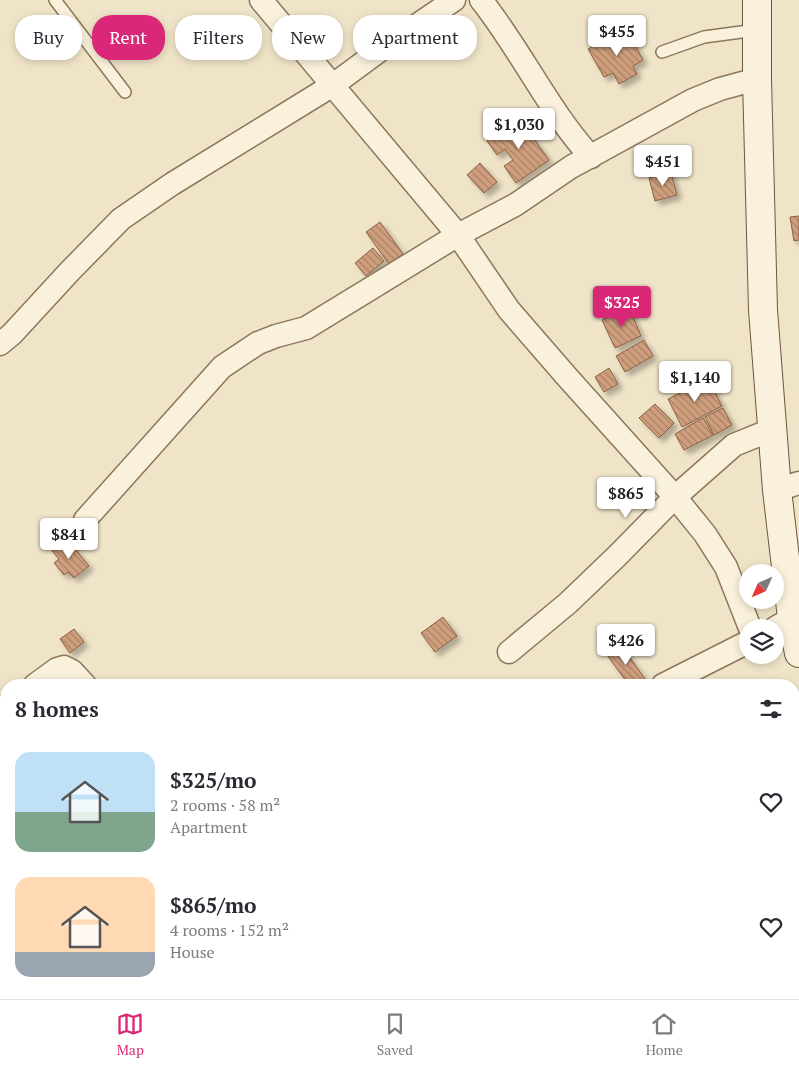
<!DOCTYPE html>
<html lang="en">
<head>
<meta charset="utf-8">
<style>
  body { margin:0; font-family:"PT Serif",serif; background:#f2f2f3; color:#2b2b33; height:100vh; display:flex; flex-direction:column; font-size:19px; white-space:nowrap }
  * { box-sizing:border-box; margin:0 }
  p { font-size:16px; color:#7c7c81 }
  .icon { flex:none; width:28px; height:28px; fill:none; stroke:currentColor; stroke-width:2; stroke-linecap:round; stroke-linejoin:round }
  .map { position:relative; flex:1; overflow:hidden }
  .side { position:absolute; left:0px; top:679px; width:800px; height:321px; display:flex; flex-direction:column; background:#fff; border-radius:20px 20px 0 0; box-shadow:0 2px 8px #0003 }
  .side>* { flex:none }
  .hud { position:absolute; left:15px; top:15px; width:500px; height:45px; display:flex; gap:10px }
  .needle { width:32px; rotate:225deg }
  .controls { position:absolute; left:739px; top:564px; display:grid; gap:10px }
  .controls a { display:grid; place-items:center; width:45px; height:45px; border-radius:50%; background:#fff; box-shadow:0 2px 8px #0003; font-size:25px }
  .price { position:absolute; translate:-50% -42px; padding:0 11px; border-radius:5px; background:#fff; color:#222; font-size:16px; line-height:32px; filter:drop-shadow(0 1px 2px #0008) }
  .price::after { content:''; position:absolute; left:50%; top:30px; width:15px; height:11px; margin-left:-8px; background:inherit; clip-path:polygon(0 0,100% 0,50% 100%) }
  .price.on { background:#db2777; color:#fff }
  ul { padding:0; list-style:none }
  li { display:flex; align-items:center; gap:15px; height:125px; padding:0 15px }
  li span { display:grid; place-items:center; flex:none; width:140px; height:100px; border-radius:15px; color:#555 }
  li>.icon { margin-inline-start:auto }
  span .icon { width:60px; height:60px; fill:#fffc; stroke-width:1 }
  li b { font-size:21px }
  h2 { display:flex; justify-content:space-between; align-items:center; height:60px; padding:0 15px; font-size:21px }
  .pill { padding:0 18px; border-radius:20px; background:#fff; box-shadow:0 2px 8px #0003; font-size:18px; line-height:45px }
  .pill.on { background:#db2777; color:#fff }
  .menu { display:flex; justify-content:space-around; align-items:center; height:70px; border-top:1px solid #e1e1e2; background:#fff; font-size:14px; color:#7c7c81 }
  .menu a { display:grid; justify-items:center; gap:2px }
  .menu .on { color:#db2777 }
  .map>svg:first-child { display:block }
  .building { fill:url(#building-back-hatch); stroke:#8d5f41; filter:url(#shadow) }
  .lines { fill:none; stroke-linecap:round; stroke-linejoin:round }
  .lane-casing { stroke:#8d765c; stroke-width:14 }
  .street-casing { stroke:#8d765c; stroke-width:25 }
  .secondary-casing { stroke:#6f573f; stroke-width:30 }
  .lane { stroke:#faf1dc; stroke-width:11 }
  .street { stroke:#faf1dc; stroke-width:22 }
  .secondary { stroke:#faf1dc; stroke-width:28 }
</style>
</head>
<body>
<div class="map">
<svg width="799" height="999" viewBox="0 0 799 999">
  <defs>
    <pattern id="building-back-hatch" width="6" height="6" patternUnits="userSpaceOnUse" patternTransform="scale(1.25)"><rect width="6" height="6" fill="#cf9f7d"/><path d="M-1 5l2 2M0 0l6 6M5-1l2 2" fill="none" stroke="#a98266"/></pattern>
    <filter id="shadow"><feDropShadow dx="4.5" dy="4.5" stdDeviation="2.5" flood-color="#0004"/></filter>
  </defs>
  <rect width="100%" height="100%" fill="#f0e4c8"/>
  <g class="building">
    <path d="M 626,29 L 643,60 L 633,66 L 637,74 L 619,84 L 613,73 L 604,77 L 588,49 Z"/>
    <path d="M 519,118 L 549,160 L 516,183 L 504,166 L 513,160 L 505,149 L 497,155 L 487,141 Z"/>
    <path d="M 480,163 L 497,182 L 484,193 L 467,175 Z"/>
    <path d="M 671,172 L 677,195 L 655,201 L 649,178 Z"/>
    <path d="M 799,216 L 799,240 L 794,241 L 790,217 Z"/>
    <path d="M 380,222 L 403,254 L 389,264 L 366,232 Z"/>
    <path d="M 373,248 L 384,261 L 366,276 L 355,263 Z"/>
    <path d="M 629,308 L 641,336 L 615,348 L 602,320 Z"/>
    <path d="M 644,340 L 653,356 L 625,372 L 616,356 Z"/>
    <path d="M 609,368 L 618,384 L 604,392 L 595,377 Z"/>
    <path d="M 708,379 L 722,406 L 682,427 L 668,399 Z"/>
    <path d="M 655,404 L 674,423 L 659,438 L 639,418 Z"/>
    <path d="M 723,408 L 732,425 L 714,435 L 705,417 Z"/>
    <path d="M 703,418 L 713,435 L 684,450 L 675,434 Z"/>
    <path d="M 67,539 L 89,566 L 74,578 L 68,572 L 64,575 L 54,563 L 59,559 L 52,551 Z"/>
    <path d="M 443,617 L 457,636 L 435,652 L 421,633 Z"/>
    <path d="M 74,629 L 84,642 L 70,653 L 60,639 Z"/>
    <path d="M 621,645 L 645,679 L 636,685 L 629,685 L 607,655 Z"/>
    <path d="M 718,994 L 761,994 L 764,999 L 721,999 Z"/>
  </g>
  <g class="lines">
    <g class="lane-casing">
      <g id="lane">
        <path d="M 55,0 L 125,92"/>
        <path d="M 662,52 L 704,37 L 756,30"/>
      </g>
    </g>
    <g class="street-casing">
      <g id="street">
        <path d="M 261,0 L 458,235 L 509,310 L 568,378 L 675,497 L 705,534 L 726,567 L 750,628"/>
        <path d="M 481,0 C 521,50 548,110 591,157"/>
        <path d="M 0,344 L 12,334 L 70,271 L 121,219 L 172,184 L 333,85 L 379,51 L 454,0"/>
        <path d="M 777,490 L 799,483"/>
        <path d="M 85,520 L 222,367 L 258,343 L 276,336 L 306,328 L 458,235 L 515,205 L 571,167 L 693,100 L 720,89 L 757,79"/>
        <path d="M 775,628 L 799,614"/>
        <path d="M 509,652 L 568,603 L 617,556 L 675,497 L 734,445 L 771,430"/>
        <path d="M 35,685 L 57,669 L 64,667 L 72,671 L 85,685"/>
        <path d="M 663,685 L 748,642"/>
        <path d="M 0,711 L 6,706"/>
        <path d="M 0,775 L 6,783"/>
        <path d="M 158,994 L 162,999"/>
        <path d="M 476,994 L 480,999"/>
        <path d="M 54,999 L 62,994"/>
        <path d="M 304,999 L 311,994"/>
      </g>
    </g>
    <g class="secondary-casing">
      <path id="secondary" d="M 757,0 L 757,79 L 763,310 L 777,490 L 792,618 L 799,653"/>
    </g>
    <use href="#lane" class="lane"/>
    <use href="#street" class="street"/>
    <use href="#secondary" class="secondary"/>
  </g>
</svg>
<div class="controls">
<a><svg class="needle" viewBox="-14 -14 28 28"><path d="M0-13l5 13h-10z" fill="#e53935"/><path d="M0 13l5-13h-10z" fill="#7c7c81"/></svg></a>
<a><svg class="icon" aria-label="layers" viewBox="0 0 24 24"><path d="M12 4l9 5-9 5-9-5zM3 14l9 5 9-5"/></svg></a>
</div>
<b class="price" style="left:617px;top:57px">$455</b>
<b class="price" style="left:519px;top:150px">$1,030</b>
<b class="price" style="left:663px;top:187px">$451</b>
<b class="price on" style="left:622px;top:328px">$325</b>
<b class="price" style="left:695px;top:403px">$1,140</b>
<b class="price" style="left:626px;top:519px">$865</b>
<b class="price" style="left:69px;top:560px">$841</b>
<b class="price" style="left:626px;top:666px">$426</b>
<div class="hud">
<a class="pill">Buy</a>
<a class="pill on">Rent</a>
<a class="pill">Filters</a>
<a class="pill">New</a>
<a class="pill">Apartment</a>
</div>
<section class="side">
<h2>8 homes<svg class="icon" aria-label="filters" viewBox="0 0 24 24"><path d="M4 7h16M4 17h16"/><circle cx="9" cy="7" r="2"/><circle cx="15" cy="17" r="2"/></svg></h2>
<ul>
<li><span style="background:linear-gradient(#bfe0f5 60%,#7fa58c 0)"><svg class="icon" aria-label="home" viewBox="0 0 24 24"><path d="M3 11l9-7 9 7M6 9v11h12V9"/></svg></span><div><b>$325/mo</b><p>2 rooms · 58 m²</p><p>Apartment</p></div><svg class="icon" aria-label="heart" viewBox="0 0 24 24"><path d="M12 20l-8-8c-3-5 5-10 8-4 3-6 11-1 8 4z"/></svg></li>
<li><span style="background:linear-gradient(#ffd9b3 75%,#9aa5b1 0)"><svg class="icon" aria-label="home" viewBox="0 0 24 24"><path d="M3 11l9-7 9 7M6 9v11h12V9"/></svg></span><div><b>$865/mo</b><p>4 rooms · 152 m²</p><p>House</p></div><svg class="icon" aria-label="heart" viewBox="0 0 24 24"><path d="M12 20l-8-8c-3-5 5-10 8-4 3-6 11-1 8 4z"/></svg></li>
</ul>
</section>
</div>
<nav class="menu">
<a class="on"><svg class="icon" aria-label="map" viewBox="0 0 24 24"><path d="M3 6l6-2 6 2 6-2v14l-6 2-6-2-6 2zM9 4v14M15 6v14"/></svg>Map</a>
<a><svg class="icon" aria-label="saved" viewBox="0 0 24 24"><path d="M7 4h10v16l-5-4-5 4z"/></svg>Saved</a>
<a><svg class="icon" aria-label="home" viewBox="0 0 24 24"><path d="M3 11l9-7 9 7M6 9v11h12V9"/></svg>Home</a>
</nav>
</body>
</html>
